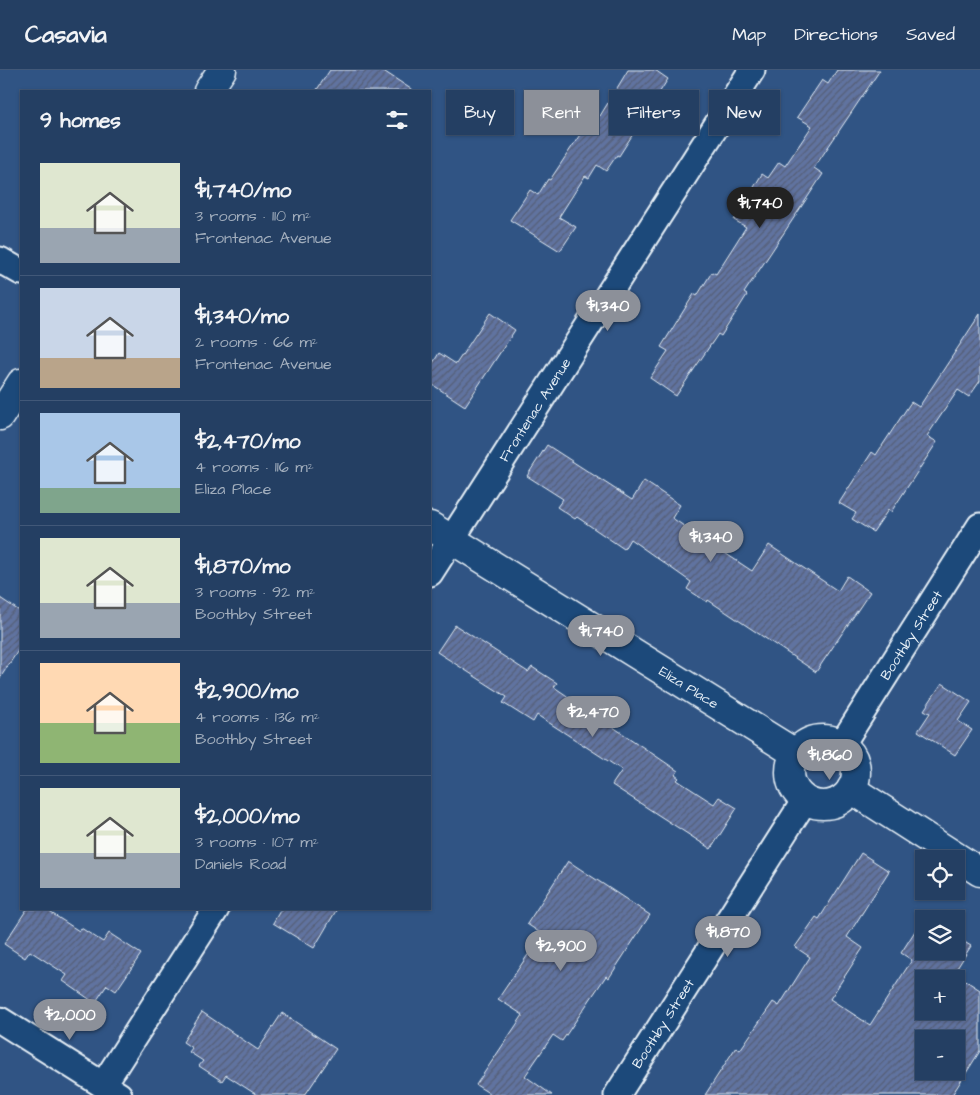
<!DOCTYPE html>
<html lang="en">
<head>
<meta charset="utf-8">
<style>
  body { margin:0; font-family:"Architects Daughter",sans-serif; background:#304a6c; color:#f1f3f6; height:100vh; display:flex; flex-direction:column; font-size:19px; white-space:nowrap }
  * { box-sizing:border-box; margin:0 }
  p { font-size:16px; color:#a3afbe }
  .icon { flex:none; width:28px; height:28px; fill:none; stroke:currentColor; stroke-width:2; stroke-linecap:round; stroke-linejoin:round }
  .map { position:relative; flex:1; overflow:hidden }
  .drawer { position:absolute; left:20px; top:20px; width:411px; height:820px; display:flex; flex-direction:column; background:#243f63; border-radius:0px; box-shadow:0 1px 4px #0004,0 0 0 1px #415878 }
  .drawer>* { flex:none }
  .guide { position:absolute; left:446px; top:20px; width:459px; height:45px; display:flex; gap:10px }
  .tools { position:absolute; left:915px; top:780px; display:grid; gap:10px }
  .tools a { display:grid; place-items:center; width:50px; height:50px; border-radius:0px; background:#243f63; box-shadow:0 1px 4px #0004,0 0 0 1px #415878; font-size:25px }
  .price { position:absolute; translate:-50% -42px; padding:0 11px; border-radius:18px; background:#8c9099; color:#fff; font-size:16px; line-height:32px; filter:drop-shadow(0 1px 2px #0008) }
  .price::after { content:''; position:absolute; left:50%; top:30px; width:15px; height:11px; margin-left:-8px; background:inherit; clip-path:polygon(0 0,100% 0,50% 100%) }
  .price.current { background:#222; color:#fff }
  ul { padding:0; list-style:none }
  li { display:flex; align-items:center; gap:15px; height:125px; padding:0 20px }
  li+li { border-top:1px solid #415878 }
  li span { display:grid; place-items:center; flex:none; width:140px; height:100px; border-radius:0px; color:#555 }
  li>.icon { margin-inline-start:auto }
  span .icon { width:60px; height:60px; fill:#fffc; stroke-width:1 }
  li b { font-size:21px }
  h2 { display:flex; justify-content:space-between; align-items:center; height:60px; padding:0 20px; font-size:21px }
  .pill { padding:0 18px; border-radius:0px; background:#243f63; box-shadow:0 1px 4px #0004,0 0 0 1px #415878; font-size:18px; line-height:45px }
  .pill.current { background:#8c9099; color:#fff }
  header { display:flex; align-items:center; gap:30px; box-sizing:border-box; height:70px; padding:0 25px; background:#243f63; border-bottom:1px solid #415878 }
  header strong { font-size:24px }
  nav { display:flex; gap:28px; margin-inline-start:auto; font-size:18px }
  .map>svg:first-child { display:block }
  .building { fill:url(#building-hatch); stroke:#e8f1f8; fill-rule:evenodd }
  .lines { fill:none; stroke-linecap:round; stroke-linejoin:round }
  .street-casing { stroke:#e8f1f8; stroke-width:29 }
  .secondary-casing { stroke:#e8f1f8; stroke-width:31 }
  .street { stroke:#1f4a7a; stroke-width:25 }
  .secondary { stroke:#1f4a7a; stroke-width:28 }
  .labels { text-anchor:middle; stroke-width:4.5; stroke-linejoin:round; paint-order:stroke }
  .street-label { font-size:14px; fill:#e8f1f8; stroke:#1f4a7a }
</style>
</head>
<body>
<header>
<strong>Casavia</strong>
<nav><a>Map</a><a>Directions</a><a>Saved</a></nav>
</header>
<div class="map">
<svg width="980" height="1025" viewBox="0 0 980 1025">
  <defs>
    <pattern id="building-hatch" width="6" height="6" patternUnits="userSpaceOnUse" patternTransform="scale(1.25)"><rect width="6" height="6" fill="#6173a0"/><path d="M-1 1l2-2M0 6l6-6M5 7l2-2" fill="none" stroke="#545e75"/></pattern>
  </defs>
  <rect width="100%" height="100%" fill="#305484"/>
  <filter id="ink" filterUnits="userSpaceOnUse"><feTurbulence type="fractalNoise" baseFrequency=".02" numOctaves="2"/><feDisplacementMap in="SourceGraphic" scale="10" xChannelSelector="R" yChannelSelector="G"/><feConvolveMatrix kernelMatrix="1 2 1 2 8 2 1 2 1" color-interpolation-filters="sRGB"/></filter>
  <g filter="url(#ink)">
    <g class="building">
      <path d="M 330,0 L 382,0 L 414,21 L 316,21 Z"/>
      <path d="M 628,0 L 655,0 L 668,9 L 619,86 L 617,85 L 606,101 L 597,95 L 589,108 L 585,106 L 559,147 L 576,157 L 560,181 L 510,150 L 530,120 L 538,125 L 548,109 L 550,110 L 595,42 L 600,46 Z"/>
      <path d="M 837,0 L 880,0 L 814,98 L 823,104 L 744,223 L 747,225 L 721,266 L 718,264 L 676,326 L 650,308 L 668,281 L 661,277 L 694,224 L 697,226 L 712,202 L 716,204 L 746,157 L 734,150 L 762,104 L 768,108 L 779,92 L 785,96 L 812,56 L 797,47 L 822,10 L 828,14 Z"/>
      <path d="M 490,243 L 515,260 L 465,336 L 430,313 L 430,298 L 439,283 L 456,294 Z"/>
      <path d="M 980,244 L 980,311 L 969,327 L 958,320 L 927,366 L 937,372 L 891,442 L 888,440 L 873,462 L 852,449 L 856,443 L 839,433 L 872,382 L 876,385 L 911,332 L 919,337 Z"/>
      <path d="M 547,375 L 632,430 L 644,411 L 680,435 L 672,448 L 752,501 L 769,475 L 838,521 L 847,506 L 870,522 L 816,602 L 708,530 L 707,532 L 687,519 L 691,512 L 630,469 L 624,479 L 577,447 L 575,449 L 557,437 L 563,429 L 527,406 Z"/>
      <path d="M 0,528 L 21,542 L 21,576 L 0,608 Z"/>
      <path d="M 455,555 L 528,602 L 532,597 L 557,613 L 554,617 L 678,701 L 675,705 L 679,708 L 677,710 L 714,734 L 719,727 L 737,738 L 711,779 L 612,715 L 622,700 L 537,645 L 533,652 L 503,633 L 507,627 L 437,582 Z"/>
      <path d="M 942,613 L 971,632 L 958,651 L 972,660 L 955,685 L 918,661 L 930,643 L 924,640 Z"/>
      <path d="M 861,783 L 889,801 L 847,867 L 863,878 L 830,929 L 870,955 L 912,890 L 901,883 L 924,847 L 927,849 L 924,849 L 924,881 L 956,881 L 956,867 L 971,876 L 954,903 L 980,920 L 980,981 L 952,1025 L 705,1025 L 736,977 L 740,980 L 773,932 L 779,936 L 810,887 L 795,877 L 816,847 L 819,849 ZM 924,909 L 956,909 L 956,941 L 924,941 ZM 924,969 L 956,969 L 956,1001 L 924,1001 Z"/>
      <path d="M 568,791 L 650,845 L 609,908 L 606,906 L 562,971 L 553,965 L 525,1006 L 552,1025 L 492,1025 L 476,1015 L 523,945 L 498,929 L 542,864 L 527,854 Z"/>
      <path d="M 27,839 L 45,839 L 79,861 L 81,858 L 103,872 L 109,863 L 141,884 L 116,921 L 107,915 L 95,933 L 63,911 L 67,905 L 30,881 L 25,888 L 4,874 Z"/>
      <path d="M 281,839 L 337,839 L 314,878 L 273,853 Z"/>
      <path d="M 202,942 L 258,980 L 282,943 L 336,979 L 305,1025 L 257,1025 L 226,1005 L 222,1011 L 199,996 L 203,991 L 189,982 L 192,978 L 183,972 Z"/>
    </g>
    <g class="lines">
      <g class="street-casing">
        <g id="street">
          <path d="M 0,190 L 21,202"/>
          <path id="s1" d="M 430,503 L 752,0"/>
          <path id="s2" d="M 842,674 L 980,456"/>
          <path d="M 0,950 L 119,1025"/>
          <path d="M 103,1015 L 216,839"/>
          <path id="s3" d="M 617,1025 L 805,730"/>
        </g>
      </g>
      <g class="secondary-casing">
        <g id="secondary">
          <path d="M 208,21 L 222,0"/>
          <path d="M 0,346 L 21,313"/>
          <path id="s4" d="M 430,456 L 795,683"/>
          <circle cx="823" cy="702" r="33"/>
          <path d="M 851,719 L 980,802"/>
        </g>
      </g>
      <use href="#street" class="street"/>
      <use href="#secondary" class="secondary"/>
    </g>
  </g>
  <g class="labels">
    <g class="street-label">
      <text dy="5" stroke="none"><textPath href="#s1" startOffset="194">Frontenac Avenue</textPath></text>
      <text dy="5" stroke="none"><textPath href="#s2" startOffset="129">Boothby Street</textPath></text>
      <text dy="5" stroke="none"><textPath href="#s4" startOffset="305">Eliza Place</textPath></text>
      <text dy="5" stroke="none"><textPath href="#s3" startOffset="85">Boothby Street</textPath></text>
    </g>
  </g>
</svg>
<div class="tools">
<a><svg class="icon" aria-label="locate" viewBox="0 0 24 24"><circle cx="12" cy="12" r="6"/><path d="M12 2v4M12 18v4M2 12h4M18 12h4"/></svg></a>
<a><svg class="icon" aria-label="layers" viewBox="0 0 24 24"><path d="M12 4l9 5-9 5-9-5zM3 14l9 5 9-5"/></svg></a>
<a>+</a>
<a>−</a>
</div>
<b class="price current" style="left:760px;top:159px">$1,740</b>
<b class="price" style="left:608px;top:262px">$1,340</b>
<b class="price" style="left:711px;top:493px">$1,340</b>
<b class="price" style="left:601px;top:587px">$1,740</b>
<b class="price" style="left:593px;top:668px">$2,470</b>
<b class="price" style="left:830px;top:711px">$1,860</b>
<b class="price" style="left:728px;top:888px">$1,870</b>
<b class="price" style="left:561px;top:902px">$2,900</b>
<b class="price" style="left:70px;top:971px">$2,000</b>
<div class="guide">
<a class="pill">Buy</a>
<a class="pill current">Rent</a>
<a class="pill">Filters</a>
<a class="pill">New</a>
</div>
<section class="drawer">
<h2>9 homes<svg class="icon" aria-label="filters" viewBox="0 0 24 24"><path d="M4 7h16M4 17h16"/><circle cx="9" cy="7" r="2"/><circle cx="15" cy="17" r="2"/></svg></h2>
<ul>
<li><span style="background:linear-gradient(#dfe7d0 65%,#9aa5b1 0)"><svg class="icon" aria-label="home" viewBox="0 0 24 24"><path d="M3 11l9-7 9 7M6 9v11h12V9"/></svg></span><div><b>$1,740/mo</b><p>3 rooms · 110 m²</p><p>Frontenac Avenue</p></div></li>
<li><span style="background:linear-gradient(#c9d6e8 70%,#b9a48a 0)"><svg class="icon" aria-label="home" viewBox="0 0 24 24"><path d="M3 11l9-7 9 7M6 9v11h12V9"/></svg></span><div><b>$1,340/mo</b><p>2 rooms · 66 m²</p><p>Frontenac Avenue</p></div></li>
<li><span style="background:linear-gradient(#a9c7e8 75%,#7fa58c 0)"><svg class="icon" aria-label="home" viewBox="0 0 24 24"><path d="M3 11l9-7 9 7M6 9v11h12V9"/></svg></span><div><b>$2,470/mo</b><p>4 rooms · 116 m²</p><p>Eliza Place</p></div></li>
<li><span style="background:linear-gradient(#dfe7d0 65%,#9aa5b1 0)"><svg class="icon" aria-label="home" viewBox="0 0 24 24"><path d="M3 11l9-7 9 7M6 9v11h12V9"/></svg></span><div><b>$1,870/mo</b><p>3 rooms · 92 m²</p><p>Boothby Street</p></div></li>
<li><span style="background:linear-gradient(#ffd9b3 60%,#8fb573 0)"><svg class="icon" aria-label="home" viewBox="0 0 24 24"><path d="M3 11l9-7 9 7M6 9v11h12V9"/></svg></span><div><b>$2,900/mo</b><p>4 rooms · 136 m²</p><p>Boothby Street</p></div></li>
<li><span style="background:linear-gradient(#dfe7d0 65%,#9aa5b1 0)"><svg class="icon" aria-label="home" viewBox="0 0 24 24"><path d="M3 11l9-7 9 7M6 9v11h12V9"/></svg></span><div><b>$2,000/mo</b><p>3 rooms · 107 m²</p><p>Daniels Road</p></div></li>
</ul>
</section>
</div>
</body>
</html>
